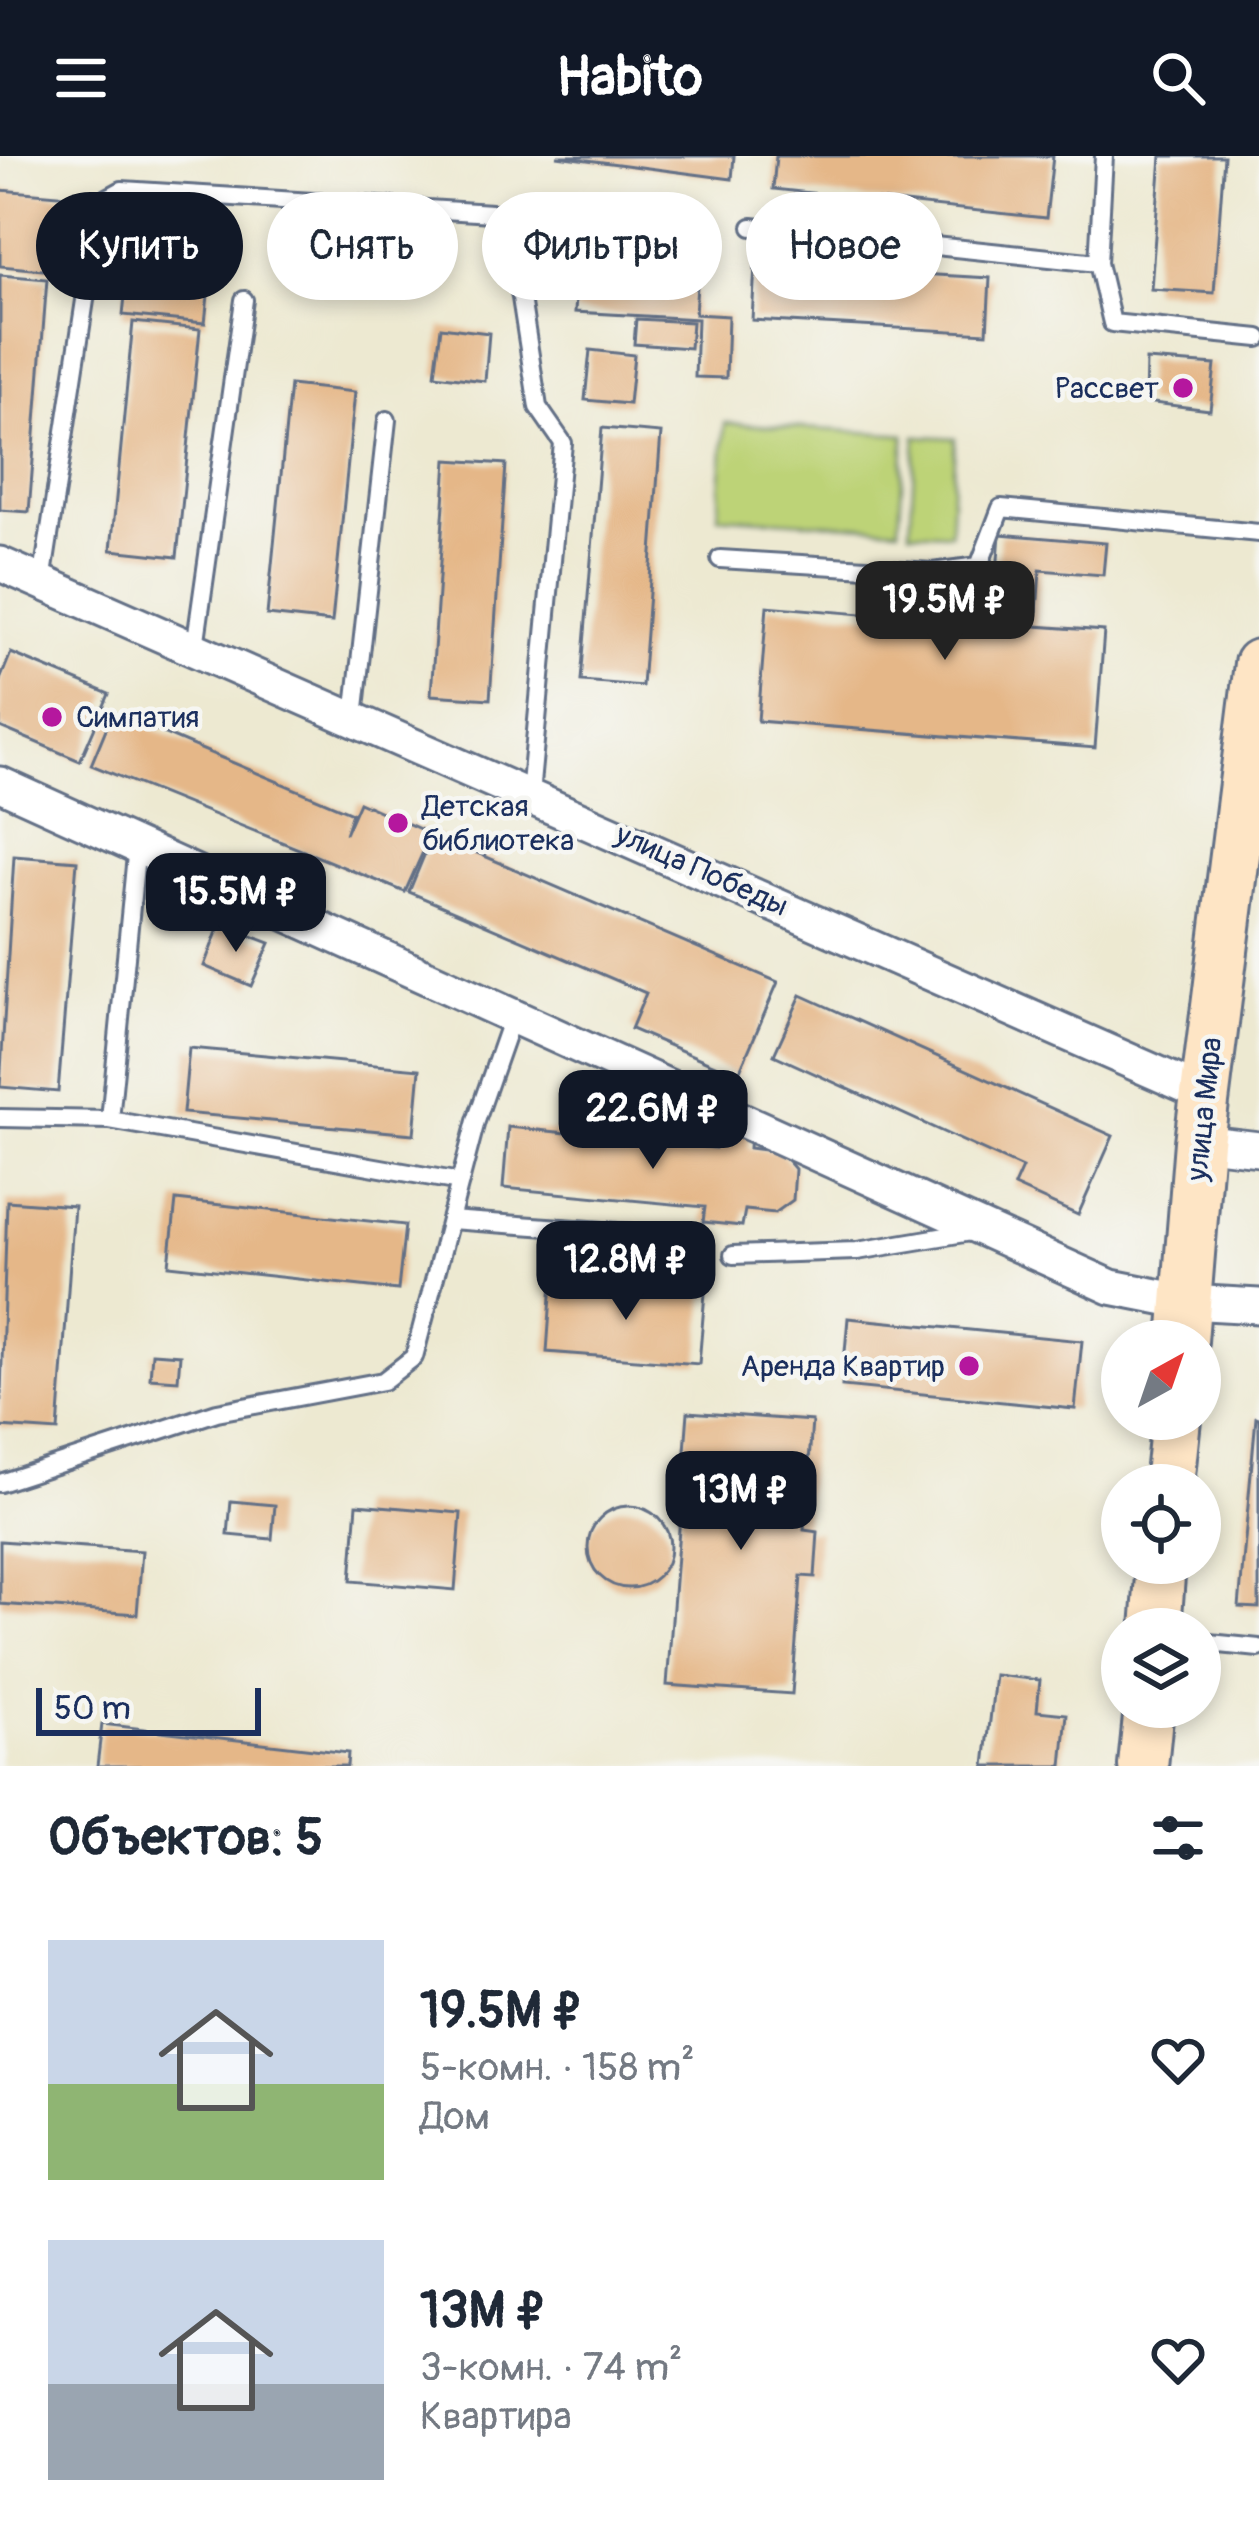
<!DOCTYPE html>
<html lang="ru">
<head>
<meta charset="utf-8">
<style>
  body { margin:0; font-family:Pangolin,sans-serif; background:#f2f2f3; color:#1f2937; height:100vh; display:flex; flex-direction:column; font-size:45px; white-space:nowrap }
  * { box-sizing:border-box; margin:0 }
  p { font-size:39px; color:#747a83 }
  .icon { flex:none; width:66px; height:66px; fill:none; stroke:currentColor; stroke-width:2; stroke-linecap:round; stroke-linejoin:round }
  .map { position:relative; height:1610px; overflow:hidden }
  .details { display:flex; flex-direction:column; background:#fff; flex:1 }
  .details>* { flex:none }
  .hud { position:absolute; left:36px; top:36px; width:1188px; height:108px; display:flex; gap:24px }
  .needle { width:78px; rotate:40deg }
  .fabs { position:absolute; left:1101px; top:1164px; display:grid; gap:24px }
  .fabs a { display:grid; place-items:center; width:120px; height:120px; border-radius:50%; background:#fff; box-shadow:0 6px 18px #0003; font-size:60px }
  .scale { position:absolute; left:36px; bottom:30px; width:225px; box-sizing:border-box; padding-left:12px; border:6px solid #1b2f5e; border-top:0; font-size:33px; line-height:42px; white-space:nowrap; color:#1b2f5e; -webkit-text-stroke:9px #f6f6f2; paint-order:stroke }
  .price { position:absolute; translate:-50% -102px; padding:0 27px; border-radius:24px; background:#111827; color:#fff; font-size:39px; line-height:78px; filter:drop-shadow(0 3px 6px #0008) }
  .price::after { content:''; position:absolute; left:50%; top:72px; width:36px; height:27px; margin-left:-18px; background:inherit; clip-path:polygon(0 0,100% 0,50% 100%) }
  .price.on { background:#222; color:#fff }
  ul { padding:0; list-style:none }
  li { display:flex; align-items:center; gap:36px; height:300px; padding:0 48px }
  li span { display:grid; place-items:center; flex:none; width:336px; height:240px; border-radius:0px; color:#555 }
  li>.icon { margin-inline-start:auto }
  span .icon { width:144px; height:144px; fill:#fffc; stroke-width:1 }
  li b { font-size:51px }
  h2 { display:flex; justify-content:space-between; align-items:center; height:144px; padding:0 48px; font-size:51px }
  .pill { padding:0 42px; border-radius:54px; background:#fff; box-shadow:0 6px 18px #0003; font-size:42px; line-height:108px }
  .pill.on { background:#111827; color:#fff }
  header { display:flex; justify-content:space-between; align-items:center; height:156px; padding:0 48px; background:#111827; color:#fff; font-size:54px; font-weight:700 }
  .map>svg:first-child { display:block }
  .green { fill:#bdd377; stroke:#6c816a; stroke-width:3 }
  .building { fill:#e5b788 }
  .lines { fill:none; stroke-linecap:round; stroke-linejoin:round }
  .lane-casing { stroke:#647086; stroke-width:22 }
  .street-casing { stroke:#647086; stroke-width:39 }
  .secondary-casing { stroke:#647086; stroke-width:54 }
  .lane { stroke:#fff; stroke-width:16 }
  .street { stroke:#fff; stroke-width:33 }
  .secondary { stroke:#fee5c5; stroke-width:48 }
  .poi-dot { fill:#b5179e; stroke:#f6f6f2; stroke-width:4.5 }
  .labels { text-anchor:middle; stroke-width:9; stroke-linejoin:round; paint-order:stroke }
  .poi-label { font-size:30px; fill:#1b2f5e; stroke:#f6f6f2; text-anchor:end }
  .street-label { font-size:30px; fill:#1b2f5e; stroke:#f6f6f2 }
</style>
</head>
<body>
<header><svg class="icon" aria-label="menu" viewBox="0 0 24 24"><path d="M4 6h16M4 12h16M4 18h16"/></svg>Habito<svg class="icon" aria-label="search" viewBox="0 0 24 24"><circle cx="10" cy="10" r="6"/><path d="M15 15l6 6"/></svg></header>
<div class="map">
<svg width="1259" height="1610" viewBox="0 0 1259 1610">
  <rect width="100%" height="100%" fill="#f6f6f2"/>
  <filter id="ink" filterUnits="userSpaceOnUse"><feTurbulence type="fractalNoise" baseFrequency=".00833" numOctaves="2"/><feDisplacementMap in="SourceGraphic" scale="24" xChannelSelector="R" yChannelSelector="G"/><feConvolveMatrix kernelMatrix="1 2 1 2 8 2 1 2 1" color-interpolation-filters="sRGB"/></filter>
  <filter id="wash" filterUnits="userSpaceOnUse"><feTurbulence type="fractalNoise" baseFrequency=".004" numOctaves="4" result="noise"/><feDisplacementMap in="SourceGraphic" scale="48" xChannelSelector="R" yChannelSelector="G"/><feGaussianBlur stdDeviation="2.7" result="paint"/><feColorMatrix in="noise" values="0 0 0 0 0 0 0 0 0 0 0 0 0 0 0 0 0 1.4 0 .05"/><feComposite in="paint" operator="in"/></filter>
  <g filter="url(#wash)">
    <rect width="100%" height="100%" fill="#ede9d1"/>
    <g class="green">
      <path d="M 725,267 L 905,279 L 899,372 L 718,360 Z"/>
      <path d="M 916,280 L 955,282 L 950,377 L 910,375 Z"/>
    </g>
    <g id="blocks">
      <g class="building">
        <path d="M 557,0 L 734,0 L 732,23 Z"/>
        <path d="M 776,0 L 1053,0 L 1046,62 L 773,33 Z"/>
        <path d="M 1161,0 L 1224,0 L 1214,137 L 1151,133 Z"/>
        <path d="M 0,34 L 71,40 L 65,116 L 0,110 Z"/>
        <path d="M 131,84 L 213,93 L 205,167 L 123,159 Z"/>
        <path d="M 579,94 L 699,101 L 695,158 L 728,160 L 726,222 L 695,221 L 697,163 L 575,156 Z"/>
        <path d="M 755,109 L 990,122 L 987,177 L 752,164 Z"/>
        <path d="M 0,119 L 47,123 L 29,356 L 0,354 Z"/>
        <path d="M 636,163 L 692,166 L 690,192 L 634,188 Z"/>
        <path d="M 133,166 L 200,173 L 177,401 L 111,394 Z"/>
        <path d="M 441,171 L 489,177 L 485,225 L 435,219 Z"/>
        <path d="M 590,194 L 634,199 L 629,248 L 585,244 Z"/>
        <path d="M 1146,204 L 1215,209 L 1210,254 L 1145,246 Z"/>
        <path d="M 290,229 L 355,236 L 332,466 L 267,459 Z"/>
        <path d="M 602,272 L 661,277 L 642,530 L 581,525 Z"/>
        <path d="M 447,304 L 506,308 L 490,543 L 431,539 Z"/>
        <path d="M 1000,378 L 1106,387 L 1103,419 L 1040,414 L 1036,470 L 1104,475 L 1095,592 L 758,565 L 767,450 L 993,469 Z"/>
        <path d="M 11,497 L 109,538 L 80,605 L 0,571 L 0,524 Z"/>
        <path d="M 113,556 L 352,657 L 345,678 L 359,646 L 431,678 L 405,736 L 91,609 Z"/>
        <path d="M 433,678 L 778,826 L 738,919 L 631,873 L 646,837 L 409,736 Z"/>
        <path d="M 14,700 L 77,705 L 58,936 L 0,931 Z"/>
        <path d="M 220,768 L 270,787 L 251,830 L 204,810 Z"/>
        <path d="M 801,839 L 1113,980 L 1078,1059 L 1014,1030 L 1022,1012 L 774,899 Z"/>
        <path d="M 189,892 L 420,913 L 414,978 L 183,957 Z"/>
        <path d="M 508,971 L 715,992 L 717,974 L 750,977 L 749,992 L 780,996 L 795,1013 L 793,1044 L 775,1057 L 745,1054 L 742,1070 L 703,1066 L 705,1051 L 503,1032 Z"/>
        <path d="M 176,1044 L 405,1069 L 398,1134 L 169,1109 Z"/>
        <path d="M 7,1045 L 74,1050 L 58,1275 L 0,1271 Z"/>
        <path d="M 552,1126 L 705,1137 L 699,1208 L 547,1196 Z"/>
        <path d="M 848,1162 L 1082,1185 L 1075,1253 L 842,1230 Z"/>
        <path d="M 152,1197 L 180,1199 L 178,1224 L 150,1222 Z"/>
        <path d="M 688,1256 L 812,1265 L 804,1374 L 818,1376 L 815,1421 L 801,1420 L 792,1538 L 667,1529 Z"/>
        <path d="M 1256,1261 L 1259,1262 L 1259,1452 L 1239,1451 Z"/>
        <path d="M 231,1345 L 275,1349 L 272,1383 L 228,1379 Z"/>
        <path d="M 357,1348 L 461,1357 L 455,1434 L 351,1425 Z"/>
        <circle cx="629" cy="1391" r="41"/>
        <path d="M 0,1385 L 142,1395 L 137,1458 L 0,1448 Z"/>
        <path d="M 995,1519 L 1040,1524 L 1037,1555 L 1067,1558 L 1062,1610 L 985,1610 Z"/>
        <path d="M 102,1568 L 348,1597 L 347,1610 L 97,1610 Z"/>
      </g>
    </g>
  </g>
  <g filter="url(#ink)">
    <use href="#blocks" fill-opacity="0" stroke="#647086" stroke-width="3"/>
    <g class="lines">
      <g class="lane-casing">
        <g id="lane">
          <path d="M 1104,0 L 1098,107 L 1112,167 L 1259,182"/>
          <path d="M 752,71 L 1098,107"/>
          <path d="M 720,403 L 932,416 L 979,410 L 1001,352 L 1259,377"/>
          <path d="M 42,426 L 100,46 L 122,34 L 508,58 L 538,251 L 563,287 L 530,639"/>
          <path d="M 195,491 L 244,144"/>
          <path d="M 354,561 L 387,264"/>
          <path d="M 0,962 L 110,964 L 460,1026"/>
          <path d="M 110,964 L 137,689"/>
          <path d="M 450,1064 L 647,1078"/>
          <path d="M 733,1099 L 857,1095 L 976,1075"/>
          <path d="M 0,1327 L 217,1256 L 383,1225 L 414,1201 L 476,965 L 513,859"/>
          <path d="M 1200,1486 L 1259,1492"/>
        </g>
      </g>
      <g class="street-casing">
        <g id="street">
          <path d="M 0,408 L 1205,938"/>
          <path d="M 0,628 L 1111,1131 L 1187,1146 L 1259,1150"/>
          <path d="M 1199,986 L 1259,993"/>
        </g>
      </g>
      <g class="secondary-casing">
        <g id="secondary">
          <path d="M 1183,1185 L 1199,986 L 1259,508"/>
          <path d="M 1169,1329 L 1176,1263"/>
          <path d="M 1156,1473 L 1161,1407"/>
          <path d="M 1143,1610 L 1149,1551"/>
        </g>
      </g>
      <use href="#lane" class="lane"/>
      <use href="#street" class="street"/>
      <use href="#secondary" class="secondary"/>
    </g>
  </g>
  <g class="poi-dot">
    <circle cx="1183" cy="232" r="12"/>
    <circle cx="52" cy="561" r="12"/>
    <circle cx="398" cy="667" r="12"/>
    <circle cx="969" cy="1210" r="12"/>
  </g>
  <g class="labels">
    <g class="poi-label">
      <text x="1159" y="242">Рассвет</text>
      <text x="76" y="571" text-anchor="start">Симпатия</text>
      <text x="422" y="660" text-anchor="start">Детская<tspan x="422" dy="34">библиотека</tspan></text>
      <text x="945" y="1220">Аренда Квартир</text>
    </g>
    <g class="street-label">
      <text transform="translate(702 714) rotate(24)" y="10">улица Победы</text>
      <text transform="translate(1204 953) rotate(-84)" y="10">улица Мира</text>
    </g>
  </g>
</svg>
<div class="fabs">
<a><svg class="needle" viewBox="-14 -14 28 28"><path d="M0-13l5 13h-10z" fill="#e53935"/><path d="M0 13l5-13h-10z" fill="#747a83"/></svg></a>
<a><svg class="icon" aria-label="locate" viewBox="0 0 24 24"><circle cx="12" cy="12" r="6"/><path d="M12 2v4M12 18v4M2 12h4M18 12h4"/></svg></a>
<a><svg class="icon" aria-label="layers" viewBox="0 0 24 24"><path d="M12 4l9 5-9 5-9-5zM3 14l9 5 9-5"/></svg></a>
</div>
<div class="scale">50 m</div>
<b class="price on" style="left:945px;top:507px">19.5M ₽</b>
<b class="price" style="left:236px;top:799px">15.5M ₽</b>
<b class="price" style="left:653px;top:1016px">22.6M ₽</b>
<b class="price" style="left:626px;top:1167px">12.8M ₽</b>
<b class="price" style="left:741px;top:1397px">13M ₽</b>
<div class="hud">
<a class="pill on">Купить</a>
<a class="pill">Снять</a>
<a class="pill">Фильтры</a>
<a class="pill">Новое</a>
</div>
</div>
<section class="details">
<h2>Объектов: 5<svg class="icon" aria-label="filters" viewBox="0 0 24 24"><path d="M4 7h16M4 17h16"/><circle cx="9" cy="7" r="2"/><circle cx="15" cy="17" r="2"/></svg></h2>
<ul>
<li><span style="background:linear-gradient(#c9d6e8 60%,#8fb573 0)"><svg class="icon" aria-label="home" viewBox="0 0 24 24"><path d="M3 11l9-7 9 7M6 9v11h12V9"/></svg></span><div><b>19.5M ₽</b><p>5-комн. · 158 m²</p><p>Дом</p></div><svg class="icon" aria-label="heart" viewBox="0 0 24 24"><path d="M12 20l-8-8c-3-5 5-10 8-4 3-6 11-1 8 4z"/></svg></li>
<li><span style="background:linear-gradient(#c9d6e8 60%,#9aa5b1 0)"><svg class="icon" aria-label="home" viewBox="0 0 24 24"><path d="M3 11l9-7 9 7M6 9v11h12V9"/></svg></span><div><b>13M ₽</b><p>3-комн. · 74 m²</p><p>Квартира</p></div><svg class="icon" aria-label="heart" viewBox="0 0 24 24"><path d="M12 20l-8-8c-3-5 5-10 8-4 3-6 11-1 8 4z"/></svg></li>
</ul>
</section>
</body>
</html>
